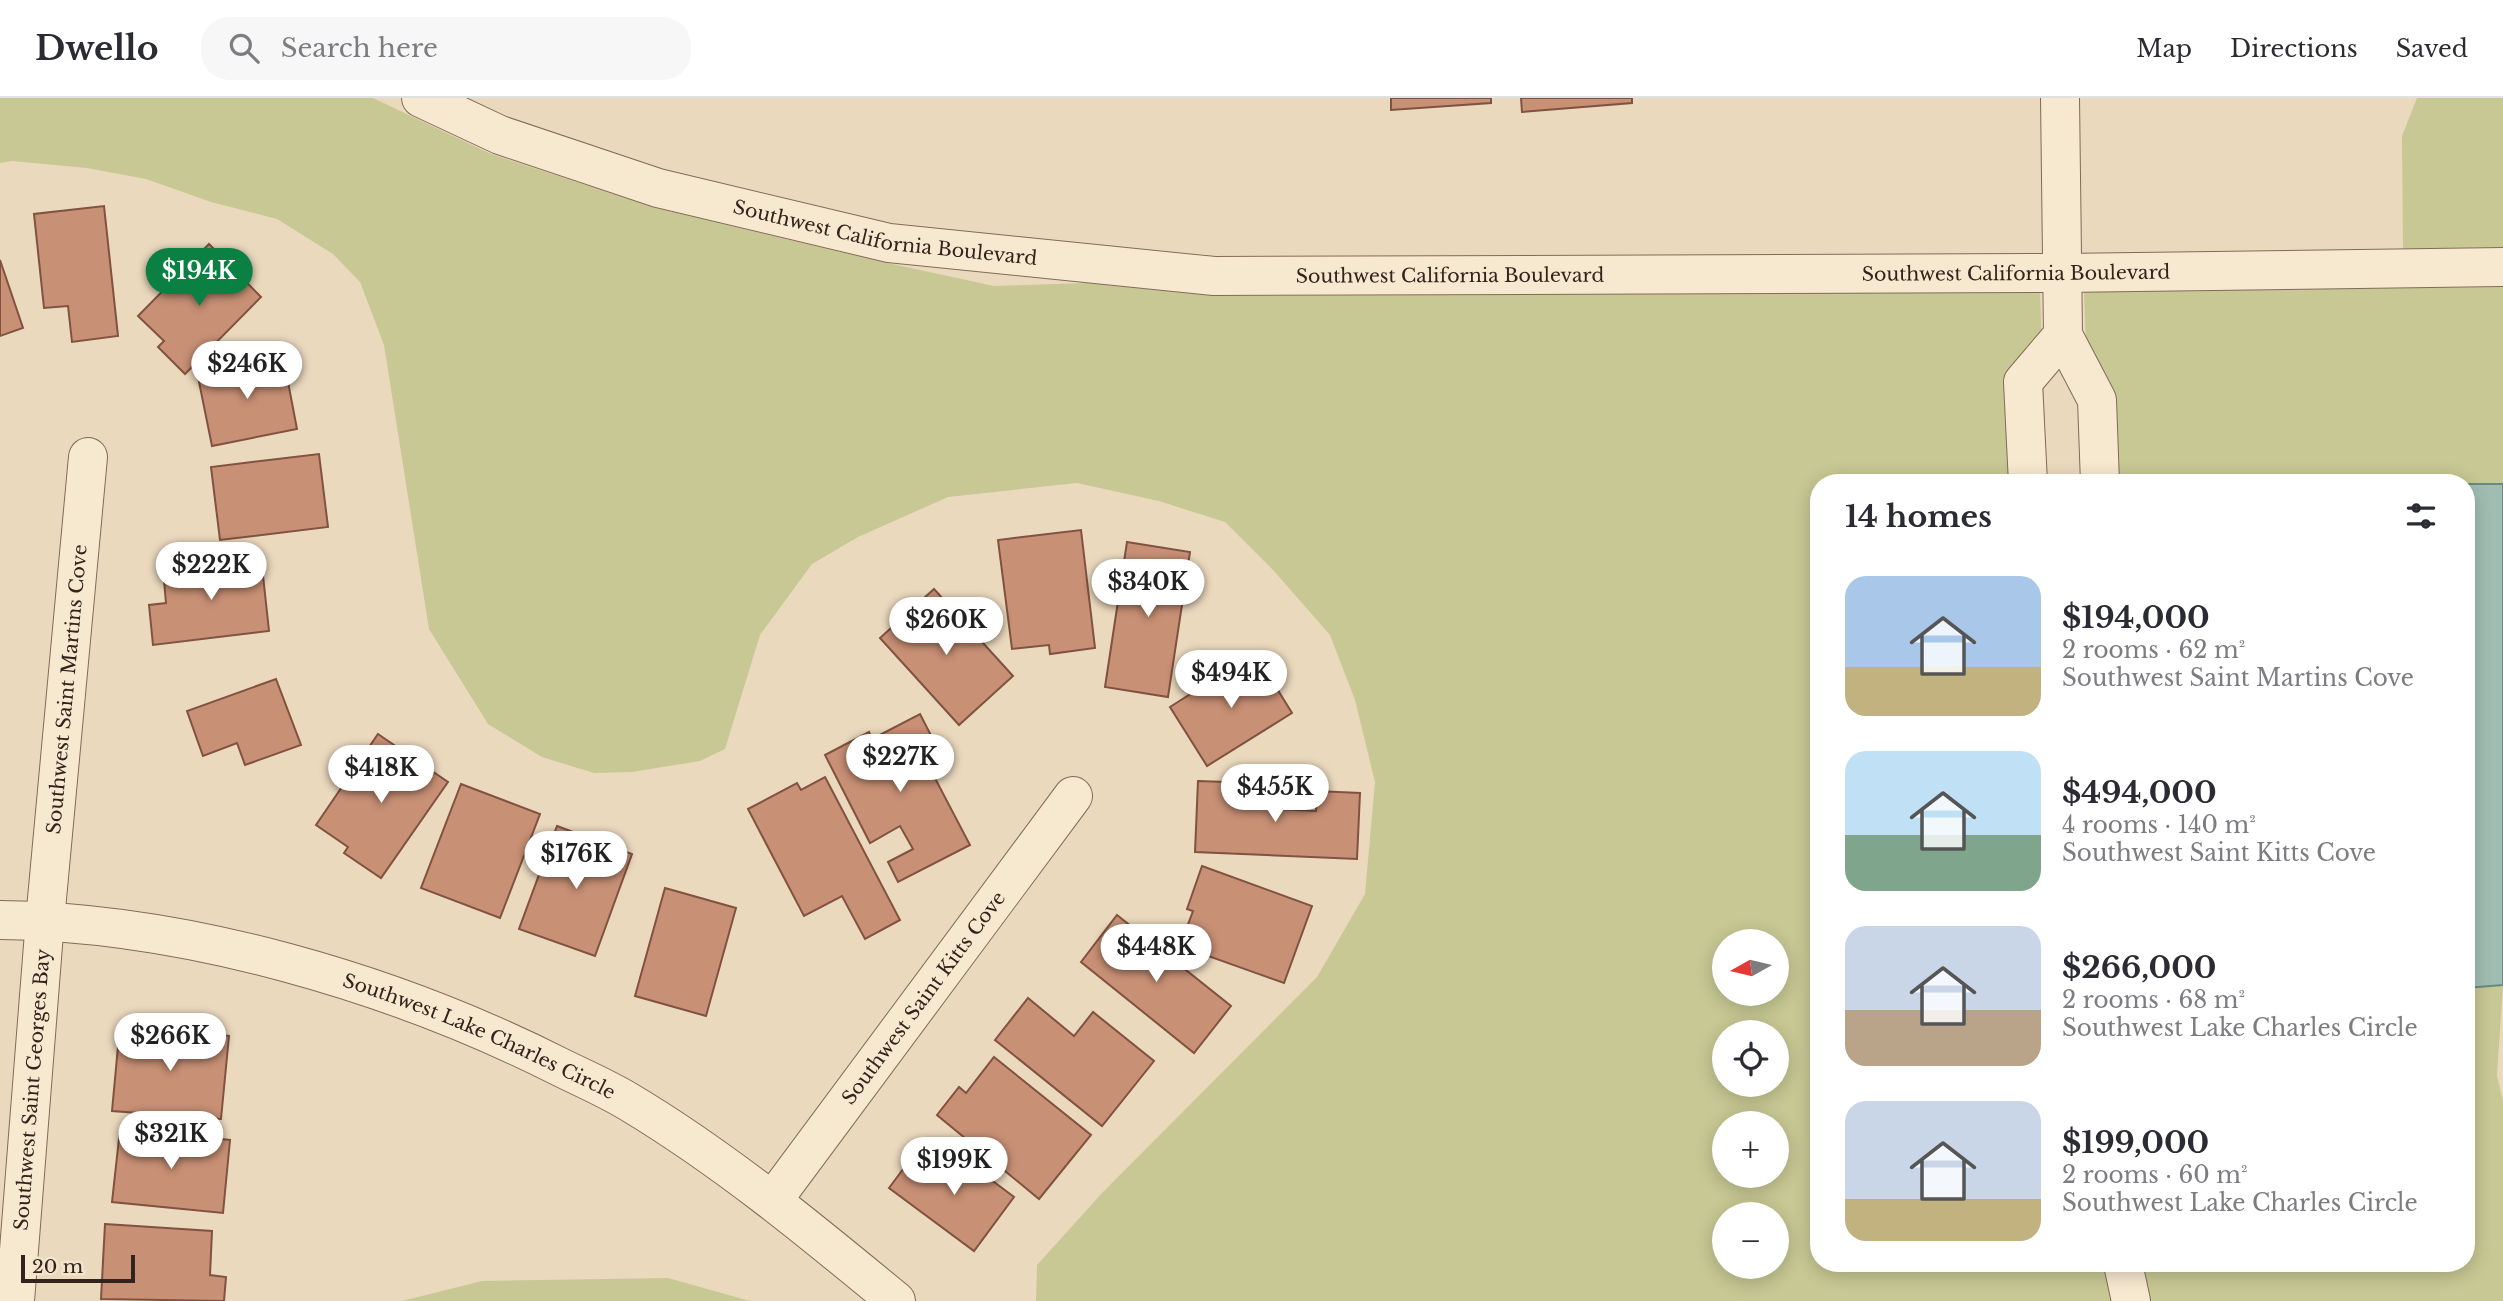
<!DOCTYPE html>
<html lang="en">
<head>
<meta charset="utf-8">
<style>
  body { margin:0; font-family:"Libre Baskerville",serif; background:#f7f7f7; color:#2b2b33; height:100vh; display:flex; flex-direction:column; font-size:26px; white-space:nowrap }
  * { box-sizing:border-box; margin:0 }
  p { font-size:23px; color:#7c7c81 }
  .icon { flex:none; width:38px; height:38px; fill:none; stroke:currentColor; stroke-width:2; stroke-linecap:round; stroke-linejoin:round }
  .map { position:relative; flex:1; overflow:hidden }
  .details { position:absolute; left:1810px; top:376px; width:665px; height:798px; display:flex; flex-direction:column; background:#fff; border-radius:28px; box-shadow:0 4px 18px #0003 }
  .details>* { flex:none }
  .needle { width:46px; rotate:262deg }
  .tools { position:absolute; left:1712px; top:831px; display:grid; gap:14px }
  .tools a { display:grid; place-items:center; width:77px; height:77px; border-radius:50%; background:#fff; box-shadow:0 4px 18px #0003; font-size:35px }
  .scale { position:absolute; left:21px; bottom:18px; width:114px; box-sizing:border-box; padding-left:7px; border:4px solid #32241c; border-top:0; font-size:19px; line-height:24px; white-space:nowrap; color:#32241c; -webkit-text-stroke:5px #f3e4cd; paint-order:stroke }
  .price { position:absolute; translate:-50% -60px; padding:0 16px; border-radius:24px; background:#fff; color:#222; font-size:23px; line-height:46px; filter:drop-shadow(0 2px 4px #0008) }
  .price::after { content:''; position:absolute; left:50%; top:42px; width:21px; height:16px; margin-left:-10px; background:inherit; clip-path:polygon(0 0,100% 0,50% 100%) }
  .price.active { background:#0b8043; color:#fff }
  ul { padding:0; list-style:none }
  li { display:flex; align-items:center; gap:21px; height:175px; padding:0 35px }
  li span { display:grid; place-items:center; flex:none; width:196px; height:140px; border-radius:21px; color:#555 }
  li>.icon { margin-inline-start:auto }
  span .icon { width:84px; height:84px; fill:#fffc; stroke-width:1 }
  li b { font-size:30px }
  h2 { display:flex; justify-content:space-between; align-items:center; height:84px; padding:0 35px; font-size:30px }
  header { display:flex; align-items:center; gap:42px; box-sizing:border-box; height:98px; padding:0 35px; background:#fff; border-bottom:2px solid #e1e1e2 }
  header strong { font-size:33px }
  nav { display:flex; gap:38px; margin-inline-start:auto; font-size:24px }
  .search { width:490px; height:63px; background:#f7f7f7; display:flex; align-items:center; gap:18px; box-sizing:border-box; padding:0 24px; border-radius:28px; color:#7c7c81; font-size:26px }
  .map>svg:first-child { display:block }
  .green { fill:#c7c893; fill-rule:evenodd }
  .water { fill:#a1bdb2; stroke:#698a7f; stroke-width:2 }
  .building { fill:#c89075; stroke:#81523f; stroke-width:2 }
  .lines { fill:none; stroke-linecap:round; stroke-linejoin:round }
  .minor-casing { stroke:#836a58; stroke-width:40 }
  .minor { stroke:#f7e8d0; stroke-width:38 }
  .labels { text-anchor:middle; stroke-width:6; stroke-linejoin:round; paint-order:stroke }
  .street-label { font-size:19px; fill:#32241c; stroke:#f3e4cd }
</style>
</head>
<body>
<header>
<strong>Dwello</strong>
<div class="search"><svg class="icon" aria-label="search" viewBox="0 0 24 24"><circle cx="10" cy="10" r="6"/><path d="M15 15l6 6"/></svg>Search here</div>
<nav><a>Map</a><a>Directions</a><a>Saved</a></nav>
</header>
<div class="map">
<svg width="2503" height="1203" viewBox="0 0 2503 1203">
  <rect width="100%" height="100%" fill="#ebd9be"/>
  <g class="green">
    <path d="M 0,0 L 373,0 L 491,56 L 652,109 L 883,164 L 994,188 L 1087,185 L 1214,198 L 2040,194 L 2047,385 L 1818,385 L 1818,1166 L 2466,1166 L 2466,890 L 2503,887 L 2497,977 L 2503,1004 L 2503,1203 L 1036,1203 L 1037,1167 L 1103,1094 L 1317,879 L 1365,796 L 1375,684 L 1355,602 L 1330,537 L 1274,473 L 1225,424 L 1159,403 L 1077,385 L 948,399 L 858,439 L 812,466 L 760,537 L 725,651 L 700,663 L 632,674 L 594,675 L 542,659 L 488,626 L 429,531 L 384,247 L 360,184 L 333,156 L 277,121 L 211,104 L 146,81 L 87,70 L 12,63 L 0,65 ZM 1724,844 L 1776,844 L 1776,896 L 1724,896 ZM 1724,934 L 1776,934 L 1776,987 L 1724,987 ZM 1724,1026 L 1776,1026 L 1776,1078 L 1724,1078 ZM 1724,1116 L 1776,1116 L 1776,1169 L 1724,1169 Z"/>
    <path d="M 2417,0 L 2503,0 L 2503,149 L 2403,151 L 2402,38 Z"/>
    <path d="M 2503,189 L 2503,386 L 2091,385 L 2084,194 Z"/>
    <path d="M 668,1180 L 750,1203 L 402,1203 L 482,1183 Z"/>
  </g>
  <path class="water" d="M 2466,386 L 2503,386 L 2503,887 L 2466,890 Z"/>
  <g class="building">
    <path d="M 1391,0 L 1491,0 L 1491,5 L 1391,12 Z"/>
    <path d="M 1521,0 L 1632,0 L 1632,5 L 1522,14 Z"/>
    <path d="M 104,108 L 118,238 L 72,244 L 68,208 L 44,210 L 34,116 Z"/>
    <path d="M 209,146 L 261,199 L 185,276 L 158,249 L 164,243 L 138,218 Z"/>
    <path d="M 0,162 L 23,230 L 0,238 Z"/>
    <path d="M 283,258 L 297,331 L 212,348 L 197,274 Z"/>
    <path d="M 319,356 L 328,429 L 220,442 L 211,369 Z"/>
    <path d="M 1081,432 L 1095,550 L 1050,556 L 1049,547 L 1012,551 L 998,442 Z"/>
    <path d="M 1127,444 L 1190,454 L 1168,599 L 1105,589 Z"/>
    <path d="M 261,459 L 269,533 L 153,547 L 149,507 L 166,505 L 163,470 Z"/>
    <path d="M 934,491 L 1013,578 L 959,627 L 880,540 Z"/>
    <path d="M 1255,555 L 1292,615 L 1207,668 L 1170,609 Z"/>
    <path d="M 276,581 L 301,647 L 245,667 L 237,645 L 203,658 L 187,613 Z"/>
    <path d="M 920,616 L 940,655 L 926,663 L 970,747 L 898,784 L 888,764 L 913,751 L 900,728 L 870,745 L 825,657 L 869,634 L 872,641 Z"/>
    <path d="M 378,636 L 448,684 L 381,780 L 344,755 L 348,749 L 316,727 Z"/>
    <path d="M 825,679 L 900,822 L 865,841 L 842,798 L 804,818 L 748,711 L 797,685 L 801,692 Z"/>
    <path d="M 1198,683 L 1253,685 L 1252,710 L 1316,713 L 1317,693 L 1360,695 L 1357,761 L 1195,754 Z"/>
    <path d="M 461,686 L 540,716 L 500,820 L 421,790 Z"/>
    <path d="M 557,728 L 632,756 L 595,858 L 519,831 Z"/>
    <path d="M 1202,768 L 1312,808 L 1284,885 L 1180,848 L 1193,813 L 1187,811 Z"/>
    <path d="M 665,790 L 736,810 L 706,918 L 635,898 Z"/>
    <path d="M 1117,817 L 1231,908 L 1194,955 L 1081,864 Z"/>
    <path d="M 1028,900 L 1074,938 L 1093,914 L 1154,963 L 1102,1028 L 995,942 Z"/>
    <path d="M 120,927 L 229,938 L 221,1021 L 112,1013 Z"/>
    <path d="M 994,959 L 1091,1037 L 1039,1101 L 937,1017 L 959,989 L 966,995 Z"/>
    <path d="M 120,1031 L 230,1042 L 223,1115 L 112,1104 Z"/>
    <path d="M 950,1051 L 1014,1099 L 974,1153 L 889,1090 L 913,1058 L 933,1073 Z"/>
    <path d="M 105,1126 L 212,1133 L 210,1177 L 226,1179 L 224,1203 L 101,1201 Z"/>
  </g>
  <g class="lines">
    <g class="minor-casing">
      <g id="minor">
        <path id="s1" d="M 421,0 L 500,37 L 658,90 L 889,145 L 1214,178 L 2061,175 L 2503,169"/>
        <path d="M 2060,0 L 2063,237 L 2097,302 L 2100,385"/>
        <path d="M 2028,385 L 2023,284 L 2063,237"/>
        <path id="s2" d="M 0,822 C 186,824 393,885 558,968 C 582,980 606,990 629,1004 C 724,1061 810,1132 896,1203"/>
        <path id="s3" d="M 773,1102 L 1073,698"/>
        <path d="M 2123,1166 L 2131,1203"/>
        <path id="s4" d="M 15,1203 L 45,822 L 88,359"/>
      </g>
    </g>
    <use href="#minor" class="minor"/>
  </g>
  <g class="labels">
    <g class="street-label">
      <text dy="7" stroke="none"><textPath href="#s1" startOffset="486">Southwest California Boulevard</textPath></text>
      <text dy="7" stroke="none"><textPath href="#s1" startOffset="1620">Southwest California Boulevard</textPath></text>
      <text dy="7" stroke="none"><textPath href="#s1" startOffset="1054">Southwest California Boulevard</textPath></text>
      <text dy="7" stroke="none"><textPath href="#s4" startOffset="614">Southwest Saint Martins Cove</textPath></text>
      <text dy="7" stroke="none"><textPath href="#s3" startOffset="252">Southwest Saint Kitts Cove</textPath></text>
      <text dy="7" stroke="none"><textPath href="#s2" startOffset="497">Southwest Lake Charles Circle</textPath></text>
      <text dy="7" stroke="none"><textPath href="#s4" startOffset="212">Southwest Saint Georges Bay</textPath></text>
    </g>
  </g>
</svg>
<div class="tools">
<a><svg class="needle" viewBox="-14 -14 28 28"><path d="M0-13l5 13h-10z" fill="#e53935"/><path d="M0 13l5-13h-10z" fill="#7c7c81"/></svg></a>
<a><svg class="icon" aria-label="locate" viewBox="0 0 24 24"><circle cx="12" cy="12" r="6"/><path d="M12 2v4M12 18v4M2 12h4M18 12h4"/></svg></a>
<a>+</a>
<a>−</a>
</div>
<div class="scale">20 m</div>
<b class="price active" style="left:199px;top:210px">$194K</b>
<b class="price" style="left:247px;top:303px">$246K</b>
<b class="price" style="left:211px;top:504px">$222K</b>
<b class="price" style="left:1148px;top:521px">$340K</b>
<b class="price" style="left:946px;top:559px">$260K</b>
<b class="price" style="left:1231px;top:612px">$494K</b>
<b class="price" style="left:900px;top:696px">$227K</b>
<b class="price" style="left:381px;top:707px">$418K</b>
<b class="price" style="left:1275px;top:726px">$455K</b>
<b class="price" style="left:576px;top:793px">$176K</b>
<b class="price" style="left:1156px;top:886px">$448K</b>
<b class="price" style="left:170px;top:975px">$266K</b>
<b class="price" style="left:171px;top:1073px">$321K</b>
<b class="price" style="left:954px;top:1099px">$199K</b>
<section class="details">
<h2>14 homes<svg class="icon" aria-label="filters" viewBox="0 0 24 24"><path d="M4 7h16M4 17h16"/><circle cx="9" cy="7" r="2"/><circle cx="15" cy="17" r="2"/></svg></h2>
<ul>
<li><span style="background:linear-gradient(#a9c7e8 65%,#c2b280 0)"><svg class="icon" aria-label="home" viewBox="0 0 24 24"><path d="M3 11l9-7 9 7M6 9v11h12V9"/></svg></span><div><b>$194,000</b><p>2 rooms · 62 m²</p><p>Southwest Saint Martins Cove</p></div></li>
<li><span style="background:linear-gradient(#bfe0f5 60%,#7fa58c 0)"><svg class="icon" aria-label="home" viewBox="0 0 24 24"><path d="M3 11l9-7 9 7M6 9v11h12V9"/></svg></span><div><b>$494,000</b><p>4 rooms · 140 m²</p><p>Southwest Saint Kitts Cove</p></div></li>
<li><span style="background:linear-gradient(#c9d6e8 60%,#b9a48a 0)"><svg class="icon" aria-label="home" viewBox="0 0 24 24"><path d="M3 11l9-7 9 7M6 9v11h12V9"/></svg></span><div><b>$266,000</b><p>2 rooms · 68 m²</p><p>Southwest Lake Charles Circle</p></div></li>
<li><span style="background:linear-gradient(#c9d6e8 70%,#c2b280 0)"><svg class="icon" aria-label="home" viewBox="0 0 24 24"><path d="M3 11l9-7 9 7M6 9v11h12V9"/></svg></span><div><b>$199,000</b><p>2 rooms · 60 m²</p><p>Southwest Lake Charles Circle</p></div></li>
</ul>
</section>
</div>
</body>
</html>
